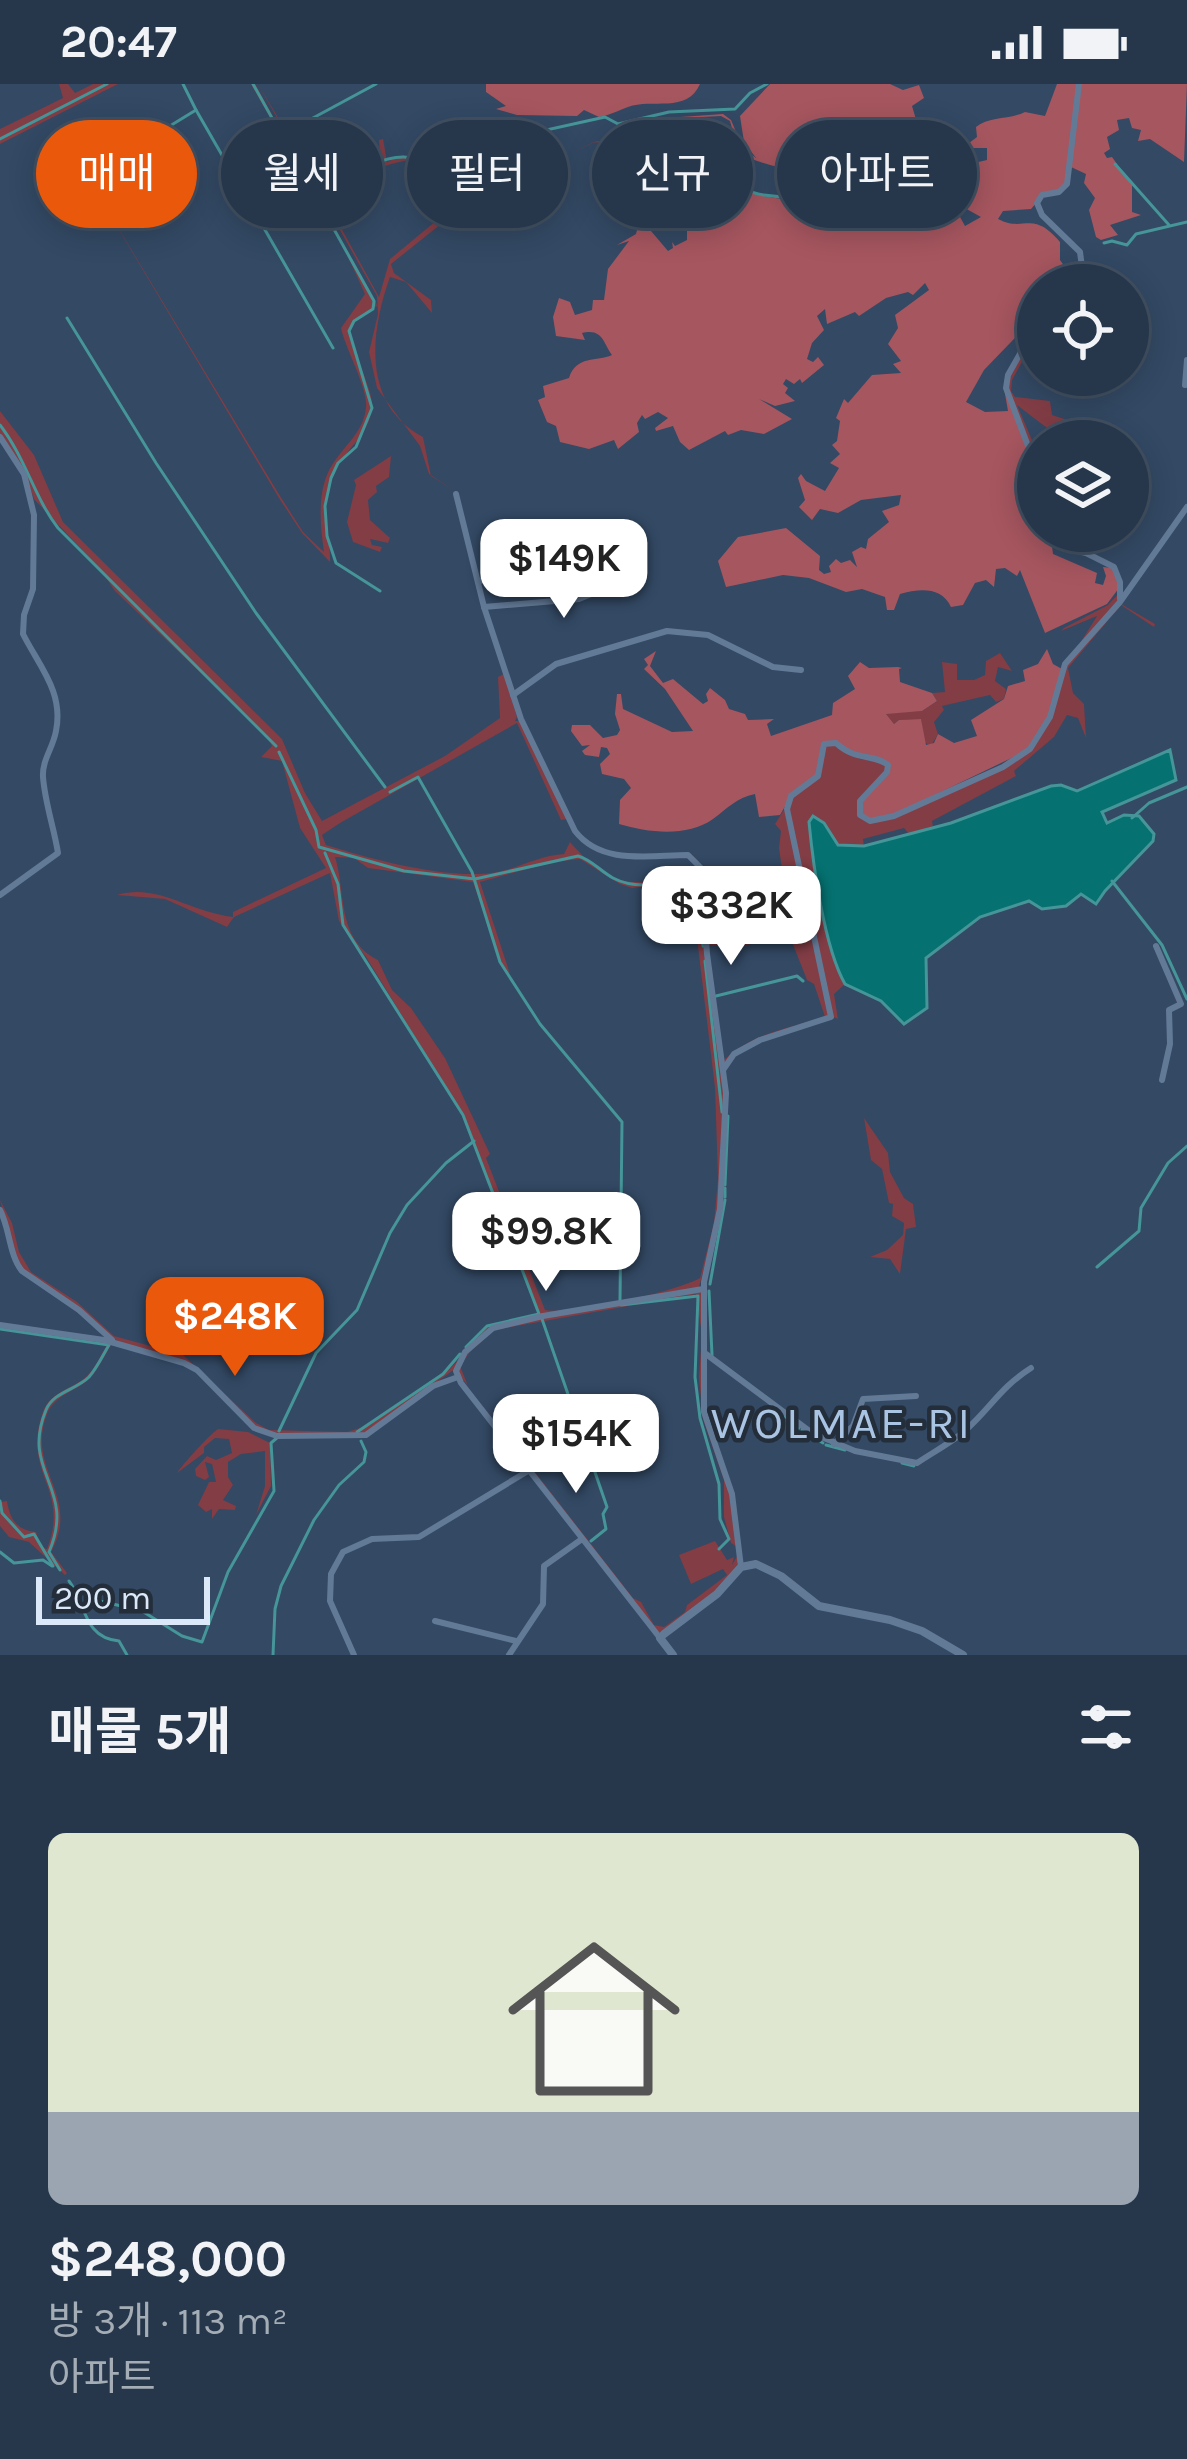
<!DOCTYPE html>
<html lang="ko">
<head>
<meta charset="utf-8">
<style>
  body { margin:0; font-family:Karla,"Noto Sans KR",sans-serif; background:#324255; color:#f1f3f6; height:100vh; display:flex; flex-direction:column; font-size:45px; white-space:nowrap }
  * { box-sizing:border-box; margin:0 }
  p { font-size:39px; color:#a4acb5 }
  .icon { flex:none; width:66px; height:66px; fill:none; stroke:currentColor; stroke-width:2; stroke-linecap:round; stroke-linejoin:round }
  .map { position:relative; height:1571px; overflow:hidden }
  .drawer { display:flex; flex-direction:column; background:#26374b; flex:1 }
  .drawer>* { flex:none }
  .guide { position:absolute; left:36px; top:36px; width:1116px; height:108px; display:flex; gap:24px }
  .buttons { position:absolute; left:1017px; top:180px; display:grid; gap:24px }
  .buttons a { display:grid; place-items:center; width:132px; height:132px; border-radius:50%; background:#26374b; box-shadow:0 6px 30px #0003,0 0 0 3px #425163; font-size:60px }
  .scale { position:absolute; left:36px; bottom:30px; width:174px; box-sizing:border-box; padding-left:12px; border:6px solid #dbe8f8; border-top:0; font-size:33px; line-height:42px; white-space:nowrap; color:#dbe8f8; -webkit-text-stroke:9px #242e3b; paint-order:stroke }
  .price { position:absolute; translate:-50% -102px; padding:0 27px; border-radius:24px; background:#fff; color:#222; font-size:39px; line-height:78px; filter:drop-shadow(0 3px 6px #0008) }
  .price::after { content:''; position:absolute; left:50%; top:72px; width:36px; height:27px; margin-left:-18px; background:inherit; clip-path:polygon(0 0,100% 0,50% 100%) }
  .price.selected { background:#ea580c; color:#fff }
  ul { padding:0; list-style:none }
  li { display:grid; align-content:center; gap:24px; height:636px; padding:0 48px }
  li+li { border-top:3px solid #425163 }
  li span { display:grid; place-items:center; height:372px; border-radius:18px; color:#555 }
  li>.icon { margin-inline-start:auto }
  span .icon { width:216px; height:216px; fill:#fffc; stroke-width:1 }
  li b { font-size:51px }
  h2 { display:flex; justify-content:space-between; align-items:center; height:144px; padding:0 48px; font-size:51px }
  .chip { padding:0 42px; border-radius:54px; background:#26374b; box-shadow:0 6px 30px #0003,0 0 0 3px #425163; font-size:42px; line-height:108px }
  .chip.selected { background:#ea580c; color:#fff }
  .status { display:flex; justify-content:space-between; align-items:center; height:84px; padding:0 60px; background:#26374b; direction:ltr }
  .status svg { height:33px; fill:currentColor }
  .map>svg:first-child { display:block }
  .green { fill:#823d45; fill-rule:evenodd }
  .forest { fill:#a6565f }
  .water { fill:#057170; stroke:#459599; stroke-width:3 }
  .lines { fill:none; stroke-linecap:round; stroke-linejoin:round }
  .stream { stroke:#459599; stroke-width:3 }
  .minor { stroke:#637a97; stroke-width:6 }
  .tertiary { stroke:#637a97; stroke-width:8 }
  .labels { text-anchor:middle; stroke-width:9; stroke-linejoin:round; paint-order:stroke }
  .quarter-label { font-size:45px; letter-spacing:3px; fill:#aac4e3; stroke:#242e3b }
</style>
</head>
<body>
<div class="status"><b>20:47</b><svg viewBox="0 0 49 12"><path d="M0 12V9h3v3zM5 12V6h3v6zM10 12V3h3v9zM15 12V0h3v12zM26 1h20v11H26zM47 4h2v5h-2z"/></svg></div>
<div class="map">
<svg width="1187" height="1571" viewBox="0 0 1187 1571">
  <rect width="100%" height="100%" fill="#334964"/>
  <g class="green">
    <path d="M 59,0 L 68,0 L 75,9 L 93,0 L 118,0 L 0,60 L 0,45 L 63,14 Z"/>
    <path d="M 251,0 L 255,0 L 376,218 L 377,222 L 354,237 L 348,247 C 352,267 372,304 372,320 C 372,352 339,370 330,394 C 320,424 331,452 330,478 L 302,449 L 279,414 L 88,94 L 280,412 L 303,448 L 324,468 C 320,440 316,403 334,378 C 346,360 364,347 366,323 C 368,304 345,264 341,244 L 365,210 L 345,166 Z"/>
    <path d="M 258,0 L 320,104 L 380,74 L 379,56 L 383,55 L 387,78 L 403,71 L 412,76 L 552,48 L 468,64 L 470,74 L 457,66 C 404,77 371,80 323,111 L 379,213 L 390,175 L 442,132 L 594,58 L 629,59 L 632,61 L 597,57 L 471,116 L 391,180 L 394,189 L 431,216 L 432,229 L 406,198 L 390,193 C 370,249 362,321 423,353 L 431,392 L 455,407 L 429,390 L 420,362 L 377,304 L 369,268 L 378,230 L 377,212 Z"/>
    <path d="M 1038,240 L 1038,249 L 1012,296 L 1011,307 L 1015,313 L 1050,317 L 1052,331 L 1080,340 L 1096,351 L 1105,337 L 1117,342 L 1105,357 L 1064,357 L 1017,321 L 1038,370 L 1038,386 L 1008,311 L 1009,291 Z"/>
    <path d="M 0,327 L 34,371 L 63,438 L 282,655 L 305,709 L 322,737 L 445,672 L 500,634 L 498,593 L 504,590 L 517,633 L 515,637 L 520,637 L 568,735 L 561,736 L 517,639 L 340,739 L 322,751 L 326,761 C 371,775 444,795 492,789 C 516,786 539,771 564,770 L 570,758 C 601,792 614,802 660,797 C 678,796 689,796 702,784 L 692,770 L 703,783 L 708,853 C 737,861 767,859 790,842 L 779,764 L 781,747 L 775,740 L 792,713 L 819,693 L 825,661 L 835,660 L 860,675 L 885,679 L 886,688 L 862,711 L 864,735 L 1003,683 L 1097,532 L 1061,547 L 1064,544 L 1108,521 L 1119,509 L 1121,520 L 1155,540 L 1154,543 L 1121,521 L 1068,584 L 1073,609 L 1084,620 L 1086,654 L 1078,634 L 1067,631 L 1054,653 L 1014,687 L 1016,692 L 932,737 L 933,742 L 909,750 L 904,744 L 863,755 L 864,762 L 838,761 L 824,739 L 813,733 L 809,738 C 813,781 824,862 845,900 L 834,910 L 838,935 L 830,931 L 816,939 L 796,941 L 754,958 L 725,980 L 717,1137 L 699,1203 L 702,1209 L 704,1328 L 731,1410 L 739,1464 L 731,1459 L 724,1433 L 724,1396 L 703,1335 L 699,1293 L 702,1251 L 696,1210 L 494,1246 L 470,1268 L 460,1282 L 468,1302 L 633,1514 L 641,1518 L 654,1541 L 664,1543 L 685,1528 L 687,1521 L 727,1491 L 723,1485 L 691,1500 L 679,1471 L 715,1457 L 727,1476 L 734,1473 L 732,1481 L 739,1469 C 740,1502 685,1530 662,1549 L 659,1550 L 455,1285 L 363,1350 L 285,1352 L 260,1346 L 197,1285 L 110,1254 L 23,1186 L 17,1179 L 0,1116 L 12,1139 L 19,1168 L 31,1188 L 77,1218 L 114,1252 L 183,1271 L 256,1339 L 269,1346 L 347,1348 L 370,1341 L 449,1286 L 488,1242 L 539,1230 L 463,1031 L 366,873 L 339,837 L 330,789 L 234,833 L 227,843 L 165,815 L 117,811 C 158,799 189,828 233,833 L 233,828 L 326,784 L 300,744 L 282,677 L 261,673 L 272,662 L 266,651 L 115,507 L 100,485 L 34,415 L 25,389 L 0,351 ZM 335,773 L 354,774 L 368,784 L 473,798 L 501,878 L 510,890 L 480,798 L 553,778 L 580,775 L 620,800 L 632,804 L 690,796 L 715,1004 L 718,1095 L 714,1139 L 700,1194 C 675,1208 572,1231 545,1226 L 486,1074 L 490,1070 L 445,974 L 411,924 L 392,906 L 378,876 C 336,855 346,807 335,773 ZM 773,853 L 790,853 L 807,896 L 814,900 L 825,933 C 790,944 752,949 724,976 L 707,861 L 741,863 Z"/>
    <path d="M 391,372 L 389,393 L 376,402 L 377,408 L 368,416 L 370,436 L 390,454 L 388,459 L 370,455 L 372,461 L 382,463 L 380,468 L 353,458 L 347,438 L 356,401 L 354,396 Z"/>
    <path d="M 1000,569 L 1012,587 L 998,583 L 995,597 L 1006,605 L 1004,615 L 996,618 L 990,611 L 942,622 L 944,626 L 934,638 L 938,650 L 931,662 L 924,658 L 921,635 L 899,636 L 894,640 L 885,629 L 922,627 L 937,617 L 932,609 L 945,608 L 942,578 L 957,580 L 957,596 L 974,596 L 985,591 L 986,577 Z"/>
    <path d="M 864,1034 L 888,1069 L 890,1088 L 904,1114 L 913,1120 L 916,1143 L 906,1145 L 900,1190 L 890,1175 L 870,1173 L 887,1166 L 903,1151 L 904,1139 L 892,1132 L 893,1120 L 889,1119 L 882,1085 L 871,1076 Z"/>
    <path d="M 0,1242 L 104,1257 L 142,1268 L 111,1261 C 105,1271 98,1285 90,1294 C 76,1308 55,1310 47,1330 C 25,1386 82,1411 51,1468 L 67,1489 L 65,1491 L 29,1458 L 9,1453 L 0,1442 L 0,1418 L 7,1417 C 10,1436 17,1446 36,1448 L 41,1463 L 47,1465 C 71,1404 21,1390 43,1328 C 50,1308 72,1305 86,1293 C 95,1285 101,1271 107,1261 Z"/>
    <path d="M 218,1345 L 248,1348 L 270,1359 L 271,1402 L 256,1431 L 265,1402 L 265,1367 L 241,1370 L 228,1378 L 228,1393 L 233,1401 L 223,1416 L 236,1422 L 235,1426 L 219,1425 L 212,1435 L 212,1425 L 206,1428 L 198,1421 L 209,1398 L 216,1398 L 212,1380 L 205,1378 L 209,1393 L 205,1396 L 196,1392 L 195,1385 L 207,1372 L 216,1376 L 232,1369 L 229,1355 L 215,1354 L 204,1363 L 204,1369 L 177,1389 C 183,1380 208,1352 218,1345 Z"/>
  </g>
  <g class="forest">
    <path d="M 486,0 L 700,0 C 687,30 652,14 628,23 C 617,27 610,31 599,33 L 584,26 L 577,32 L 517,31 L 496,25 L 506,22 L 486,8 Z"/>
    <path d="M 770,0 L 890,0 L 903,6 L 919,1 L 924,14 L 912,22 L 918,42 L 899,59 L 903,64 L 869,76 L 865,70 L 852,75 L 857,85 L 908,69 C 844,92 811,97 746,73 L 736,59 L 730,37 L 721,32 L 666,35 L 642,54 L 666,34 L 723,30 L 731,36 L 743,64 L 756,74 L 744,58 L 740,32 Z"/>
    <path d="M 1057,0 L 1077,0 L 1066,100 L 1059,107 L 1046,108 L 1031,125 L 1003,127 L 998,135 C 1024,149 1032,125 1060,158 L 1060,176 L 1068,187 L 1061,201 L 1038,201 L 1038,230 L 984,286 L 966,318 L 985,328 L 1008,327 L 1004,304 L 1038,391 L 1038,447 L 1050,447 L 1053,470 L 1097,489 L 1095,499 L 1103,501 L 1106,492 L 1103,483 L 1113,484 L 1119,504 L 1107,520 L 1045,549 L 1020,486 L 1017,492 L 1005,484 L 996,485 L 994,503 L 986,496 L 975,499 L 963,521 L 951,523 C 941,502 919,505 900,510 L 894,526 L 887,526 L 885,513 L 862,505 L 846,508 L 809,494 L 783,491 L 726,503 L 718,477 L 738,453 L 786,444 L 820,472 L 819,486 L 824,490 L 831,488 L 829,482 L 836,475 L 841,479 L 850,476 L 857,483 L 852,468 L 861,463 L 866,465 L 868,455 L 889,438 L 882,427 L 899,421 L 901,411 L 861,416 L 838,429 L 820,425 L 812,436 L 799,423 L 805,416 L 798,394 L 801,390 L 806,397 L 825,407 L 839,384 L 830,379 L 840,370 L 832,361 L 837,357 L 840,337 L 836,334 L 844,315 L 848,319 L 872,291 L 901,289 L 893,280 L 901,277 L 888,260 L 898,244 L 895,231 L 929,206 L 925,199 L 913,211 L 908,208 L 886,214 L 859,232 L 855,228 L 827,240 L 825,225 L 817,232 L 824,246 L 812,259 L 807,275 L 813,278 L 818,273 L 824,281 L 802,299 L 800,295 L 794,300 L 786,295 L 783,300 L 788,304 L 785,309 L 795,317 L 775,322 L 759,315 L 792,335 L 764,350 L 741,346 L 728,351 L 725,347 L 689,366 L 680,358 L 673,342 L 656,347 L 655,344 L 668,334 L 658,328 L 645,335 L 642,331 L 637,339 L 639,348 L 618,365 L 614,356 L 589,365 L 560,358 L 556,342 L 547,338 L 538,316 L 545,313 L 543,302 L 569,294 C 576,271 597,278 612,271 C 603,259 603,244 582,249 L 585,256 L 556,252 L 553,233 L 559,214 L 570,218 L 575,231 L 592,226 L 593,216 L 604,216 L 608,185 L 629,157 L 617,161 L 636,150 L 640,134 L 668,167 L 673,164 L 672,158 L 675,162 L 687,156 L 687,146 L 679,141 L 675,127 L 668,129 L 669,137 L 662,140 L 655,122 L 698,123 L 701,119 L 721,119 L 724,94 C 754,118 808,121 843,109 L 845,113 L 875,112 L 877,125 L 893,121 L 918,132 L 922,127 L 941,130 L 944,126 L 959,131 L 965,142 L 981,133 L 952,117 L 950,106 L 961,82 L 987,76 L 987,64 L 971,64 L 969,59 L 977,53 L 976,43 C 989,32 1009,36 1025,28 L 1045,32 Z"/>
    <path d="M 1080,0 L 1187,0 L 1184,78 L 1150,55 L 1138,57 L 1141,46 L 1132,44 L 1129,34 L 1117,36 L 1119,46 L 1107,53 L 1110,65 L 1104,69 L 1107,74 L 1112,73 L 1132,101 L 1132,128 L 1141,131 L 1110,141 L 1118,151 L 1101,156 L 1096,153 L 1089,126 L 1095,114 L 1084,99 L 1086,90 L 1071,83 Z"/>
    <path d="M 1047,565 L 1053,580 L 1062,585 L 1049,633 L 1026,667 L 893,731 L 870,736 L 861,730 L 860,721 L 890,683 L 826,658 L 817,692 L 791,712 L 780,731 L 759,733 L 755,710 C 736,714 728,724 713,735 C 688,753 649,749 619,740 L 620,716 L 631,704 L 624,695 L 602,690 L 600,680 L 610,670 L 607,664 L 601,663 L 599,673 L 585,671 L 582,667 L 590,661 L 582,662 L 571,647 L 572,641 L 590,641 L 603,654 L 617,651 L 620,646 L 615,630 L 617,610 L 621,610 L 623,625 L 672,648 L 693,647 L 665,605 L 644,585 L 648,581 L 644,575 L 656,567 L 650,582 L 663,599 L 673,595 L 703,620 L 708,617 L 706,610 L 710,604 L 725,616 L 729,625 L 745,630 L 748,636 L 774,635 L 767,640 L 771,652 L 832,631 L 833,619 L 855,605 L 848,592 L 860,578 L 869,584 L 898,583 L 902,584 L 899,585 L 900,598 L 932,609 L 937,617 L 922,627 L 886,630 L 894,640 L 899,636 L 921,635 L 926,661 L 934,659 L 938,650 L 954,659 L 977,652 L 971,636 L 1004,615 L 1008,602 L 1025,597 L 1023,586 L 1038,580 Z"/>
  </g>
  <path class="water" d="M 1170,666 L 1176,696 L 1102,728 L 1107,739 L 1124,731 L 1139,732 L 1154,750 L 1153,757 L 1105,807 L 1096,820 L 1081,810 L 1066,822 L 1042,825 L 1029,817 L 980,833 L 926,874 L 927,924 L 904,940 L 881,917 L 845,900 C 824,863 813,780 809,738 L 813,732 L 824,739 L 838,761 L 864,762 L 951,739 L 1051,702 L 1061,701 L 1077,707 Z"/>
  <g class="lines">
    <g class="stream">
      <path d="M 253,0 L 374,217 L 373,225 L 354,237 L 349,247 L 372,324 L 356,363 L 338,379 L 331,394 L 325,422 L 327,452 L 336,479 L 380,507"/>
      <path d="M 196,26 L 333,264"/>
      <path d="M 618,40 L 669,28 L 735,25 L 750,9 L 767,0"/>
      <path d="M 287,48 L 376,0"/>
      <path d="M 0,55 L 107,0"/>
      <path d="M 1115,80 L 1169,141"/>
      <path d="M 88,92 L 196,26 L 183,0"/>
      <path d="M 322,108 C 343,92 391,66 415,75 L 605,33 L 704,86 C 723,93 743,108 764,111 C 815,119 859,104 908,88 L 913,76"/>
      <path d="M 1104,159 L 1112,157 L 1127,161 L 1136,150 L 1187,138"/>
      <path d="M 67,234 L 156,379 L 256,529 L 385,703"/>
      <path d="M 0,341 C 26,375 34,413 58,444 L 276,662"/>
      <path d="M 279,668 L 316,746 L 319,763 L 404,787 L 475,795 L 578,772 C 592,776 600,787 613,794 C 635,806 672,801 692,789 L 703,862"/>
      <path d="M 390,708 L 418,693 L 472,788 L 500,878 L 540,940 L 622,1038 L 620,1216"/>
      <path d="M 1132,734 L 1149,719 L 1187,703"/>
      <path d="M 325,769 L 338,800 L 343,841 L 463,1031 L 539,1230 L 487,1242 L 466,1263"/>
      <path d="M 1112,797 L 1162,861 L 1187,915"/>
      <path d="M 705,877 L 722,1028"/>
      <path d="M 716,912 L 797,892 L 803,897"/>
      <path d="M 725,1101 L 728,1032"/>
      <path d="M 725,1113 L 725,1104"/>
      <path d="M 1097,1183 L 1139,1147 L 1141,1124 L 1168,1079 L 1187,1062"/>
      <path d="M 710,1200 L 725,1116"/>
      <path d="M 709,1207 L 712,1271"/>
      <path d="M 621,1221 L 698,1212 L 695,1293 L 700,1334 L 719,1400 L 720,1435 L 729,1455 L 719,1465"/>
      <path d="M 542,1235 L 607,1423 L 603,1430 L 606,1445 L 591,1457"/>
      <path d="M 0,1245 L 109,1261 C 103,1271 97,1284 89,1293 C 76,1306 53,1308 46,1326 C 20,1389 77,1403 49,1468 L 60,1486"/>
      <path d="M 785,1332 L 799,1344"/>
      <path d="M 802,1346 L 823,1359"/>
      <path d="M 279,1347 L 316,1269 L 357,1226 L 390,1149 L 407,1121 L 446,1079 L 474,1057"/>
      <path d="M 357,1348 L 443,1290 L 460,1270"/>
      <path d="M 826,1361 L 845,1366"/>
      <path d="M 902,1379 L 914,1382"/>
      <path d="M 0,1417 L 2,1429 L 24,1453 L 34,1450 L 53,1482"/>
      <path d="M 0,1468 L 14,1479 L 43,1476 L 52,1482"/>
      <path d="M 69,1497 C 86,1519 83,1554 119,1557 L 127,1571"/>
      <path d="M 92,1515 L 142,1527 L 182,1552 L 202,1558 L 228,1488 L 274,1407 L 271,1359 L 278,1353"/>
      <path d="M 273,1571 L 275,1525 L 281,1502 L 314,1436 L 339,1401 L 364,1378 L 366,1368 L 361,1357"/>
    </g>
    <g class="minor">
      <path d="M 1073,201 L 1082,183 L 1080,168 L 1042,131 L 1037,119 L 1042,111 L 1059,108 L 1067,100 L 1079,0"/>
      <path d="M 1038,238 L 1008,291 L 1006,304 L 1038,388"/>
      <path d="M 1185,301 L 1187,276"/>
      <path d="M 0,353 L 24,390 L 34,431 L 33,505 L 24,531 L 23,550 C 39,582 64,608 56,647 C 53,664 42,676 43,693 C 45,719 54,744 58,769 L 0,811"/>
      <path d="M 456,410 L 484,523 L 521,635 L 575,747 C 602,782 651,771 688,771 L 701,784 L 707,870 L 726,1009 L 720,1125 L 704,1198 L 704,1328 L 732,1410 L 741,1483"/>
      <path d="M 1053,447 L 1061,463 L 1086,469 L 1114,483 L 1120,498 L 1120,515"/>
      <path d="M 480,497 C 520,487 591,474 628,488 L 631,494"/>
      <path d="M 484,523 L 579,515 L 631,494"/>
      <path d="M 513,611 L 556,580 L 667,547 L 708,551 L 773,583 L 801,586"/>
      <path d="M 1156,862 L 1181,920 L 1169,926 L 1170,960 L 1162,996"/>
      <path d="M 723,986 L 734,970 L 760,956 L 831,933 L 787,725 L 791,712 L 818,692 L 824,660 L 836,659 C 857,678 873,669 888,681 L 887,688 L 860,717 L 860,731 L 870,737 L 894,732 L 1003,683 L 1030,665 L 1050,633 L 1065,580 L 1120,518 L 1187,423"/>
      <path d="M 0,1126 C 10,1145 9,1171 22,1187 L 79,1226 L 112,1256"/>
      <path d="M 0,1241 L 104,1256 L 184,1279 L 197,1286 L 254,1344 L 277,1352 L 366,1351 L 433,1302 L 458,1293"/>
      <path d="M 706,1270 L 812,1349 L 855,1367 L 917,1379 C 933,1368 953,1358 967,1345 C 992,1322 1001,1303 1031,1284"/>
      <path d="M 834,1360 L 853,1342 L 863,1315 L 916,1312"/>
      <path d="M 435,1537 L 516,1557"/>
      <path d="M 660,1554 L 461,1299 L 456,1287 L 465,1268 L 493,1244 L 543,1232 L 703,1205"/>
      <path d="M 354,1571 L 330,1517 L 331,1490 L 343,1468 L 372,1455 L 419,1453 L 528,1387"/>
      <path d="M 509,1571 L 543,1520 L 544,1482 L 582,1455"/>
    </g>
    <path class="tertiary" d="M 673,1571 L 660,1554 L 664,1550 L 717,1510 L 741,1483 L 756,1480 L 781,1492 L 819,1522 L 890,1536 L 922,1547 L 963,1571"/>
  </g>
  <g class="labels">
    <g class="quarter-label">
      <text x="842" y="1354">WOLMAE-RI</text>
    </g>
  </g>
</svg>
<div class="buttons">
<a><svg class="icon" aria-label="locate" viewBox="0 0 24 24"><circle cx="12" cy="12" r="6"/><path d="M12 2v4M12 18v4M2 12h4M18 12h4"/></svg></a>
<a><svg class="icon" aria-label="layers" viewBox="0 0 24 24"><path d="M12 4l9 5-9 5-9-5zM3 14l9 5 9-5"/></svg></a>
</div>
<div class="scale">200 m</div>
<b class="price" style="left:564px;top:537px">$149K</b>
<b class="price" style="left:731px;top:884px">$332K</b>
<b class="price" style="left:546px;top:1210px">$99.8K</b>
<b class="price selected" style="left:235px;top:1295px">$248K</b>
<b class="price" style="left:576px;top:1412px">$154K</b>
<div class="guide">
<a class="chip selected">매매</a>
<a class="chip">월세</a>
<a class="chip">필터</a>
<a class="chip">신규</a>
<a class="chip">아파트</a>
</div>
</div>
<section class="drawer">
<h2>매물 5개<svg class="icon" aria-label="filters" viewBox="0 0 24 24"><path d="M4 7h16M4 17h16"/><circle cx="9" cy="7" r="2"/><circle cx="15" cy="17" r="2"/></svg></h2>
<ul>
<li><span style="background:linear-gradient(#dfe7d0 75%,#9aa5b1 0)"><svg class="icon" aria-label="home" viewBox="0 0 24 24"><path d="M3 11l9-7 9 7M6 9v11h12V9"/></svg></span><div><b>$248,000</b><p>방 3개 · 113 m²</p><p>아파트</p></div></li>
</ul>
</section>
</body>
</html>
